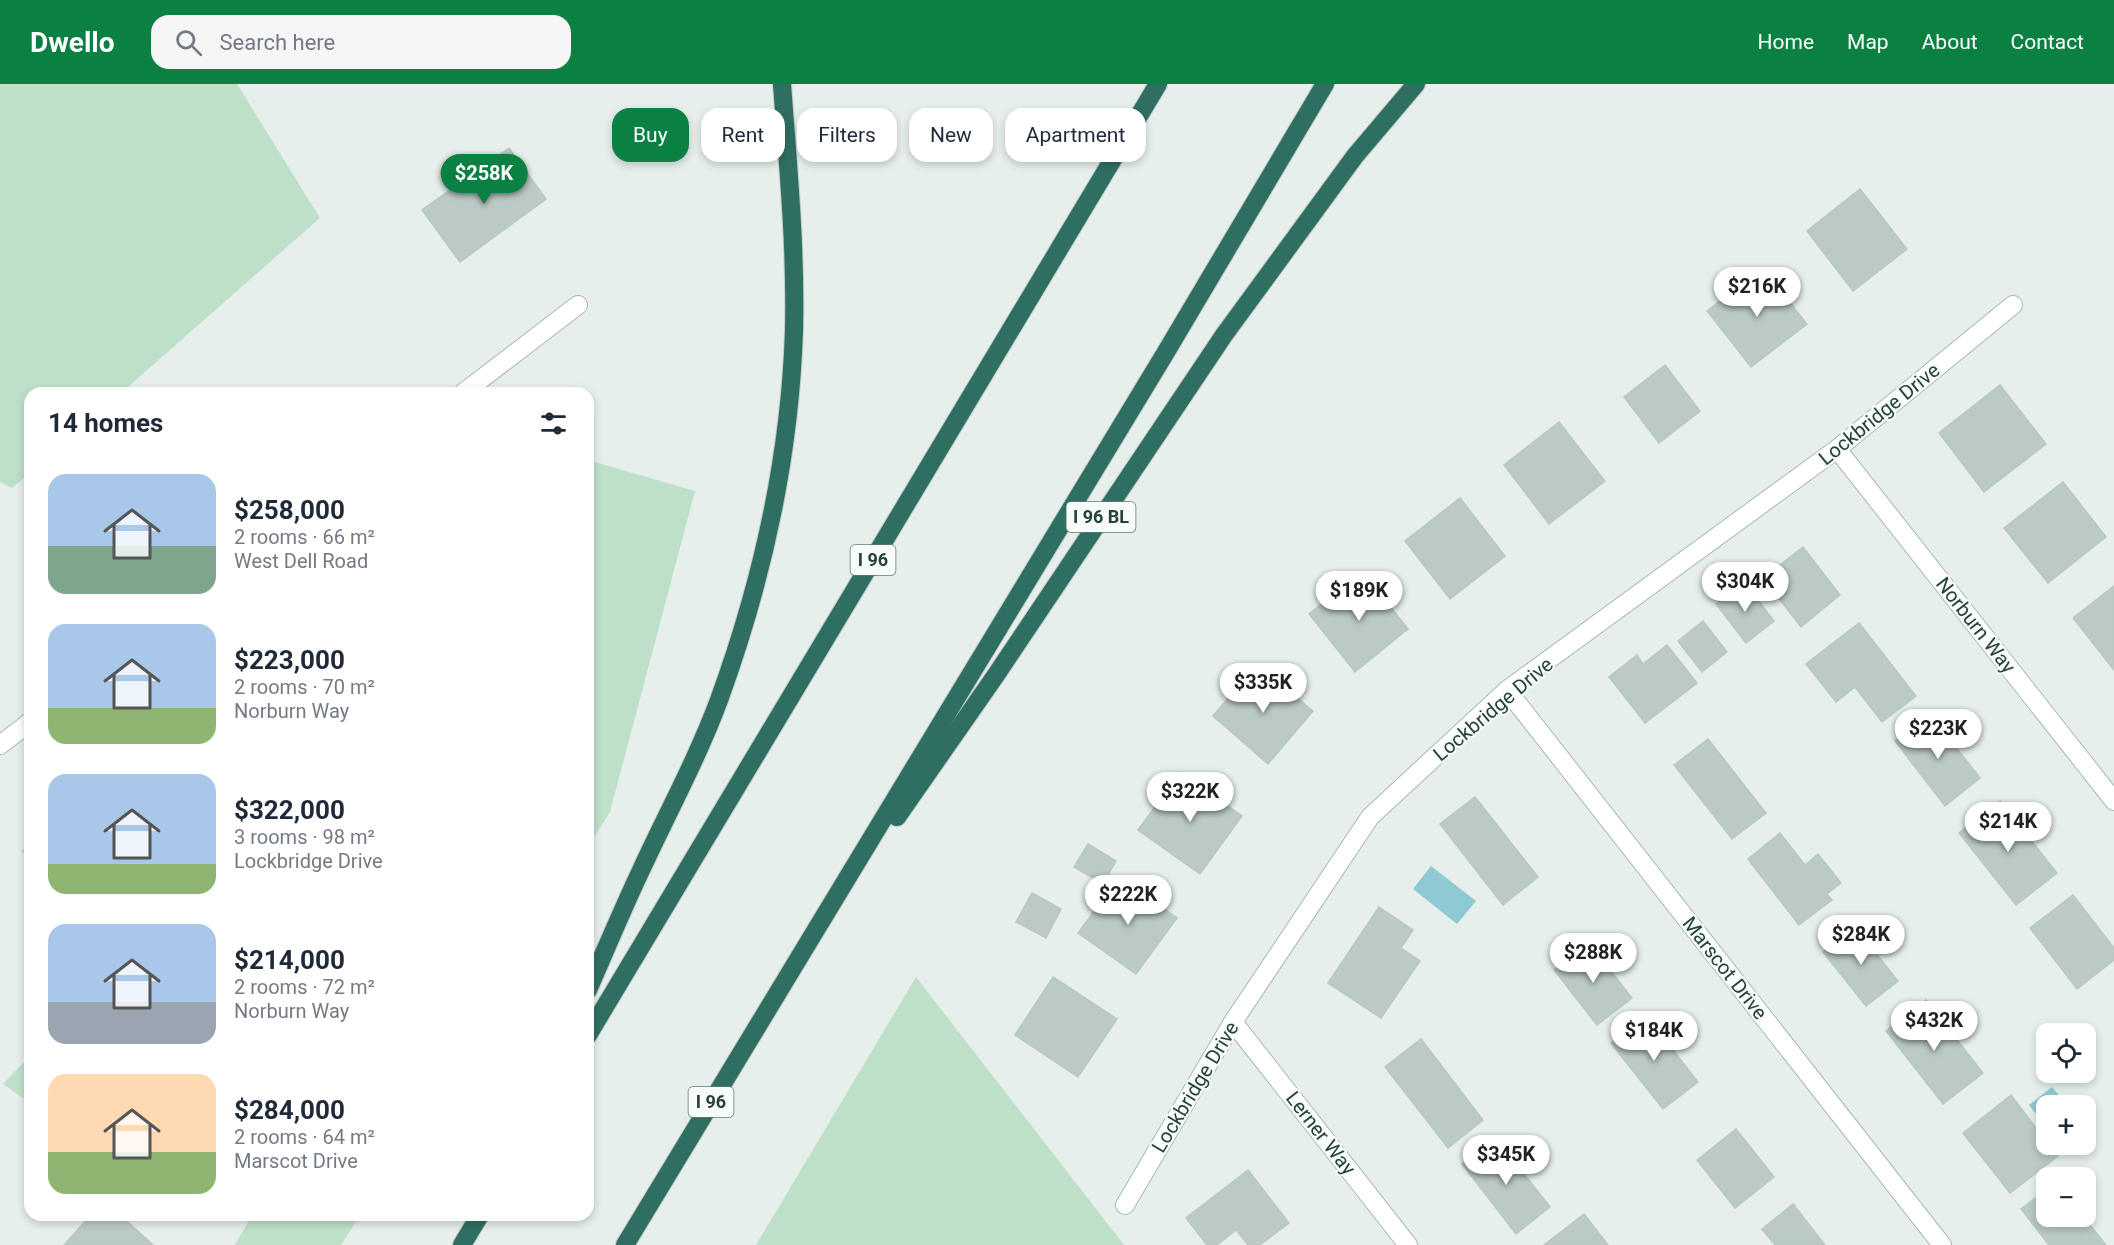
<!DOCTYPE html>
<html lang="en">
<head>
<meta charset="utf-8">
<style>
  body { margin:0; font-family:Roboto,sans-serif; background:#f6f6f7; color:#1f2937; height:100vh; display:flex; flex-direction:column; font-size:22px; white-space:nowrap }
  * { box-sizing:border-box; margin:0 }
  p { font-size:20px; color:#747a83 }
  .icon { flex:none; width:33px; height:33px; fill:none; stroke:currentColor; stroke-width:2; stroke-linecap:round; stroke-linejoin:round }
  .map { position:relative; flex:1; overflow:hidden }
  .drawer { position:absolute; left:24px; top:303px; width:570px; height:834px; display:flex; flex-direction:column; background:#fff; border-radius:18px; box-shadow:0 3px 9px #0003 }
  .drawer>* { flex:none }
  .top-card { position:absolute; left:612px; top:24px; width:570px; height:54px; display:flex; gap:12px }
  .fabs { position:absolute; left:2036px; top:939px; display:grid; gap:12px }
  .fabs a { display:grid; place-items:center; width:60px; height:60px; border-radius:12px; background:#fff; box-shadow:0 3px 9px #0003; font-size:30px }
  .price { position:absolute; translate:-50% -51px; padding:0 14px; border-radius:21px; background:#fff; color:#222; font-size:20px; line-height:39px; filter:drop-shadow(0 2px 3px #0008) }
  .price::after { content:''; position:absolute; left:50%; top:36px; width:18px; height:14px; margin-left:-9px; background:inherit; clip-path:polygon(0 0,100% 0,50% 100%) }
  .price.active { background:#0b8043; color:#fff }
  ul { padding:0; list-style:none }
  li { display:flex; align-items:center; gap:18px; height:150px; padding:0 24px }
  li span { display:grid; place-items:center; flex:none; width:168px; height:120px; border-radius:18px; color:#555 }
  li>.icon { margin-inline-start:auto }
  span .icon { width:72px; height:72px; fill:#fffc; stroke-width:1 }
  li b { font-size:26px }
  h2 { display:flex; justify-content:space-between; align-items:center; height:72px; padding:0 24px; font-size:26px }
  .chip { padding:0 21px; border-radius:18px; background:#fff; box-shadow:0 3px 9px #0003; font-size:21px; line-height:54px }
  .chip.active { background:#0b8043; color:#fff }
  header { display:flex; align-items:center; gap:36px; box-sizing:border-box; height:84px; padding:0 30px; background:#0b8043; color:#fff }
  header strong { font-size:28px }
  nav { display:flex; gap:33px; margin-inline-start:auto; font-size:21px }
  .search { width:420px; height:54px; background:#f6f6f7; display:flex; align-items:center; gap:15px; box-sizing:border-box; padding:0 21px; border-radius:18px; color:#747a83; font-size:22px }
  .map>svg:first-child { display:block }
  .green { fill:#bfe0c8 }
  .water { fill:#8ec9d4 }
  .building { fill:#bbcac4; stroke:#b8c9c2; stroke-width:1.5 }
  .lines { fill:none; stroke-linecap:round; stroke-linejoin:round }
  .street-casing { stroke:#a8b8b2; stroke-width:20 }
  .highway-casing { stroke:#c2cac8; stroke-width:20 }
  .street { stroke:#fff; stroke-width:18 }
  .highway { stroke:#2f6f62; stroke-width:18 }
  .labels { text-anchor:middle; stroke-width:4.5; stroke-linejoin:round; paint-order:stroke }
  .shield { fill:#f7fbf9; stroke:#637a73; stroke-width:1.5 }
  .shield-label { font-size:18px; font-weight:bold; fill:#24423a }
  .street-label { font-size:20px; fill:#24423a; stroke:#f7fbf9 }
</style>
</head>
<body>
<header>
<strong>Dwello</strong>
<div class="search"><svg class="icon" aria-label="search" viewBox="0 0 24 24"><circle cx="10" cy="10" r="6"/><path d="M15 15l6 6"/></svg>Search here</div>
<nav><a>Home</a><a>Map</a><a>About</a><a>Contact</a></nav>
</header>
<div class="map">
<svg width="2114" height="1161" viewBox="0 0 2114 1161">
  <rect width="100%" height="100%" fill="#e6efeb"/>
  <g class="green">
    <path d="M 0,0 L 237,0 L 320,134 L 121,309 L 30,309 L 30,389 L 12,404 L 0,398 Z"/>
    <path d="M 588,376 L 695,407 L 610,728 L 588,763 Z"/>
    <path d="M 916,893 L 1124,1161 L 756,1161 Z"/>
    <path d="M 30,972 L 30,1019 L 3,1000 Z"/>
    <path d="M 252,1131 L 360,1131 L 341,1161 L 235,1161 Z"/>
  </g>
  <g class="water">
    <path d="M 1431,782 L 1476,817 L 1457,840 L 1413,805 Z"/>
    <path d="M 2052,1003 L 2067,1021 L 2046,1022 L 2046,1043 L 2029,1021 Z"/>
  </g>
  <g class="building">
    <path d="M 509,64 L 546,115 L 460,178 L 422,126 Z"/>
    <path d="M 1860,105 L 1907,165 L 1853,207 L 1807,147 Z"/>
    <path d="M 1763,184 L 1807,240 L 1751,283 L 1707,227 Z"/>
    <path d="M 1665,281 L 1700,327 L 1659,359 L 1624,313 Z"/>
    <path d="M 2000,301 L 2046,360 L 1984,408 L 1939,349 Z"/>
    <path d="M 1559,338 L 1605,397 L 1549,440 L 1504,381 Z"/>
    <path d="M 2063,398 L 2106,453 L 2048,499 L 2004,444 Z"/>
    <path d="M 1460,414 L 1505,472 L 1450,515 L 1405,457 Z"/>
    <path d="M 1803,463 L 1840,511 L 1801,543 L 1763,494 Z"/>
    <path d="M 1363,488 L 1408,545 L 1355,588 L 1309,530 Z"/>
    <path d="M 1744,498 L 1774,537 L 1746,559 L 1716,520 Z"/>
    <path d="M 2114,502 L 2114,586 L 2073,534 Z"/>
    <path d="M 1703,537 L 1727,568 L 1702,588 L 1678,557 Z"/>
    <path d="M 1859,539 L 1916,612 L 1882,638 L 1855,603 L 1836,618 L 1806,580 Z"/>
    <path d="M 1667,561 L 1697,599 L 1645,639 L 1609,593 L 1637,571 L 1643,580 Z"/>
    <path d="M 1257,580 L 1313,627 L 1268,680 L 1213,632 Z"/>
    <path d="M 1930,630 L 1980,694 L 1945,722 L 1895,657 Z"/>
    <path d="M 1708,655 L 1766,729 L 1732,755 L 1674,681 Z"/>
    <path d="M 1180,688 L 1242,732 L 1200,790 L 1138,746 Z"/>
    <path d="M 1475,713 L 1538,793 L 1503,821 L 1440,740 Z"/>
    <path d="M 2000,717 L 2057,789 L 2016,821 L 1959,749 Z"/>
    <path d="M 1780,749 L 1805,781 L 1818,770 L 1841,799 L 1827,810 L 1832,816 L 1799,841 L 1748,775 Z"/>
    <path d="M 1088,760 L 1116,777 L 1103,800 L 1074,783 Z"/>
    <path d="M 30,762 L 30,777 L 23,767 Z"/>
    <path d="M 1119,793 L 1177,834 L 1136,890 L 1078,849 Z"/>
    <path d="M 1032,809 L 1061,825 L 1046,854 L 1016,838 Z"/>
    <path d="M 2073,811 L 2114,864 L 2114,876 L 2077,905 L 2030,844 Z"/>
    <path d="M 1379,823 L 1413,846 L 1401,864 L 1420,877 L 1381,934 L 1328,899 Z"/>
    <path d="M 1855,843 L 1898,897 L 1866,922 L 1823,868 Z"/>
    <path d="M 1589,859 L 1632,914 L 1597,941 L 1554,886 Z"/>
    <path d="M 1053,893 L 1117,935 L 1078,993 L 1015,951 Z"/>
    <path d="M 1926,916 L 1983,989 L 1943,1020 L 1886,947 Z"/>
    <path d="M 1646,931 L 1698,998 L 1663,1025 L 1611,959 Z"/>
    <path d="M 1421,955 L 1483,1036 L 1448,1064 L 1385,983 Z"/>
    <path d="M 2011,1011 L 2046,1057 L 2046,1060 L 2049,1060 L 2058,1072 L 2010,1109 L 1963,1049 Z"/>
    <path d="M 1736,1045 L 1774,1093 L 1735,1124 L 1697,1076 Z"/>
    <path d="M 1496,1054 L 1550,1123 L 1516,1150 L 1462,1080 Z"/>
    <path d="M 1248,1086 L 1289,1139 L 1260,1161 L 1248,1161 L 1236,1146 L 1217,1161 L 1207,1161 L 1186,1134 Z"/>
    <path d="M 2046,1106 L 2046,1132 L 2083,1132 L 2106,1161 L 2049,1161 L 2021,1125 Z"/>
    <path d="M 1793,1120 L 1825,1161 L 1775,1161 L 1762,1145 Z"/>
    <path d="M 1584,1130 L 1608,1161 L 1544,1161 Z"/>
    <path d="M 91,1131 L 120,1131 L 153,1161 L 64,1161 Z"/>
  </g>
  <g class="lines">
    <g class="street-casing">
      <g id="street">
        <path d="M 463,309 L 578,221"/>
        <path d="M 1837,365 L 2114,717"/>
        <path d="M 1507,606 L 1942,1161"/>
        <path d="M 0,661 L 30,638"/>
        <path d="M 1233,938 L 1408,1161"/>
        <path d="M 1125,1121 L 1233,938 L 1370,733 L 1507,606 L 1837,365 L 2013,221"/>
      </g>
    </g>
    <g class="highway-casing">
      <g id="highway">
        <path d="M 897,733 L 996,591 L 1224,251 L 1355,72 L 1416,0"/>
        <path d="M 588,906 C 606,865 623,824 642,784 C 668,728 697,675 719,616 C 762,498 790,373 794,246 C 796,164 788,82 782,0"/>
        <path d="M 588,951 L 1158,0"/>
        <path d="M 462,1161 L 480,1131"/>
        <path d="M 625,1161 L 1166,268 L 1325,0"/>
      </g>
    </g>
    <use href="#street" class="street"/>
    <use href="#highway" class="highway"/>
  </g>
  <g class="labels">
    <g class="shield">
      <rect x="1066.5" y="418" width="69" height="30" rx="4.5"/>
      <rect x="850.5" y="461" width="45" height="30" rx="4.5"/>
      <rect x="688.5" y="1003" width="45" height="30" rx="4.5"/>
    </g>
    <g class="shield-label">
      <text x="1101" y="439">I 96 BL</text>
      <text x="873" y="482">I 96</text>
      <text x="711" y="1024">I 96</text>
    </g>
    <g class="street-label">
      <text transform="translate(1879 330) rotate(-39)" y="7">Lockbridge Drive</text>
      <text transform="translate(1976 541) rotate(52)" y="7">Norburn Way</text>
      <text transform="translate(1493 625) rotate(-40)" y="7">Lockbridge Drive</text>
      <text transform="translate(1725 884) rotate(52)" y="7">Marscot Drive</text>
      <text transform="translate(1195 1003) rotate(-59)" y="7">Lockbridge Drive</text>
      <text transform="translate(1321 1049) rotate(52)" y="7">Lerner Way</text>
    </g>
  </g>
</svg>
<div class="fabs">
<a><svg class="icon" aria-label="locate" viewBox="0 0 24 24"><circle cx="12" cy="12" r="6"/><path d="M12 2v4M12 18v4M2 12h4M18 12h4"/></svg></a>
<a>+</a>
<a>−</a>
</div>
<b class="price active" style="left:484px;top:121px">$258K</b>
<b class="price" style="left:1757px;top:234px">$216K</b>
<b class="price" style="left:1745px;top:529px">$304K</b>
<b class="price" style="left:1359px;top:538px">$189K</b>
<b class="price" style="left:1263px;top:630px">$335K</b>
<b class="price" style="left:1938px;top:676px">$223K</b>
<b class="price" style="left:1190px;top:739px">$322K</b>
<b class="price" style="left:2008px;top:769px">$214K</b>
<b class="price" style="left:1128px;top:842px">$222K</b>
<b class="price" style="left:1861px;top:882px">$284K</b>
<b class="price" style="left:1593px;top:900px">$288K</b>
<b class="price" style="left:1934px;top:968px">$432K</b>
<b class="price" style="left:1654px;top:978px">$184K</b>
<b class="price" style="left:1506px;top:1102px">$345K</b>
<div class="top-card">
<a class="chip active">Buy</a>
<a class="chip">Rent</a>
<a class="chip">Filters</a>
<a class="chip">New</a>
<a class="chip">Apartment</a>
</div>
<section class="drawer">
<h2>14 homes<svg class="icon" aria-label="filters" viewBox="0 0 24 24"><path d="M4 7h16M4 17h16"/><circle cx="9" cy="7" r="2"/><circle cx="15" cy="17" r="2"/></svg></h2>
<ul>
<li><span style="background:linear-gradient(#a9c7e8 60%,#7fa58c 0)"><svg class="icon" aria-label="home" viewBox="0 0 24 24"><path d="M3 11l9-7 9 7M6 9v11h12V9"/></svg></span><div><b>$258,000</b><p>2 rooms · 66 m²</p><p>West Dell Road</p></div></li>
<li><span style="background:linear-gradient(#a9c7e8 70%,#8fb573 0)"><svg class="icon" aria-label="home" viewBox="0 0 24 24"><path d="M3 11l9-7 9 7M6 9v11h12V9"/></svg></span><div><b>$223,000</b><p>2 rooms · 70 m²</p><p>Norburn Way</p></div></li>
<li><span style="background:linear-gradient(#a9c7e8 75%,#8fb573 0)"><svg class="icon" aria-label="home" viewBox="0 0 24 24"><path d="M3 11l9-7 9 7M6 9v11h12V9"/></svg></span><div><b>$322,000</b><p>3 rooms · 98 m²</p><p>Lockbridge Drive</p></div></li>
<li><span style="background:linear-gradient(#a9c7e8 65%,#9aa5b1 0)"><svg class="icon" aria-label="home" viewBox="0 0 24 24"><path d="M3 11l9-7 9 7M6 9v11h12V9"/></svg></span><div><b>$214,000</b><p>2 rooms · 72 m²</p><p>Norburn Way</p></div></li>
<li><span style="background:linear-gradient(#ffd9b3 65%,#8fb573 0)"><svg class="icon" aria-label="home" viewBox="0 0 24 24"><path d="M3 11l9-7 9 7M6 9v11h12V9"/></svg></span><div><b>$284,000</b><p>2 rooms · 64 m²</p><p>Marscot Drive</p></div></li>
</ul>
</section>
</div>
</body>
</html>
